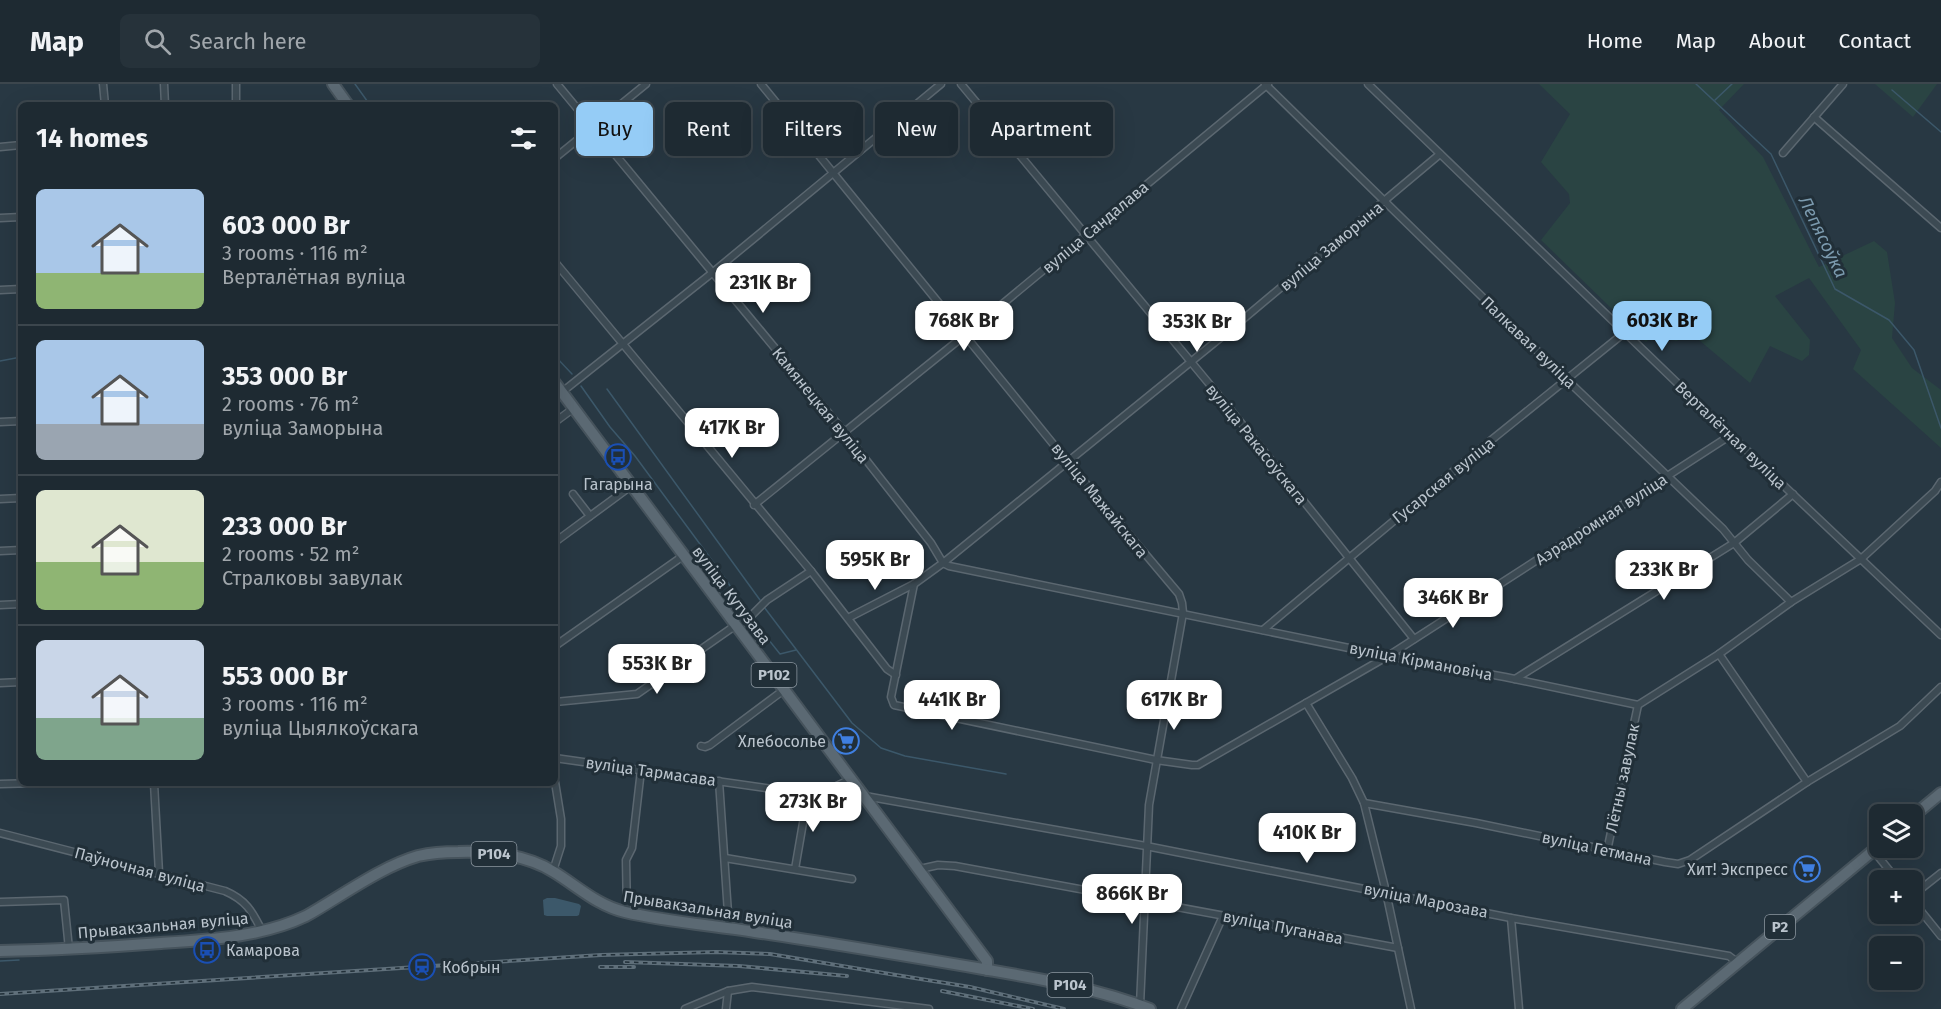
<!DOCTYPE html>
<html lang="en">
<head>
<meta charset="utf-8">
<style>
  body { margin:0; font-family:"Fira Sans",sans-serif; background:#26323a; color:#f1f3f6; height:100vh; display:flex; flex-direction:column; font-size:22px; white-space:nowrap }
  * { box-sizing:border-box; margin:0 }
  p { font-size:20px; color:#a1a7ac }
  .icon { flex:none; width:33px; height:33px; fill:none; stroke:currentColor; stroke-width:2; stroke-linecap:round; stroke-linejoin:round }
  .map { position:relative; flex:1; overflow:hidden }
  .side { position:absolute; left:18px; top:18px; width:540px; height:684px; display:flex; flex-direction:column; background:#1e2a32; border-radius:9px; box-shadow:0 6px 24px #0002,0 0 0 2px #3c464d }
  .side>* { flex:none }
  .guide { position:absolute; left:576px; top:18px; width:570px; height:54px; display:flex; gap:12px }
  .tools { position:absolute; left:1869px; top:720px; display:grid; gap:12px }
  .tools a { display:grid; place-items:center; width:54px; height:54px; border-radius:9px; background:#1e2a32; box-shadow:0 6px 24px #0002,0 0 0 2px #3c464d; font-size:30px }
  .price { position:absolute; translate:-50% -51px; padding:0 14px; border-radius:12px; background:#fff; color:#222; font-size:20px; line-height:39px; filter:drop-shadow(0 2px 3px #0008) }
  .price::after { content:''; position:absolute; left:50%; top:36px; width:18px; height:14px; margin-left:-9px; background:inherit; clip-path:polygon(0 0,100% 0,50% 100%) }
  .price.current { background:#95ccf6; color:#111 }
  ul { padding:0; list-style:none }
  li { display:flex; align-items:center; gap:18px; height:150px; padding:0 18px }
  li+li { border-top:2px solid #3c464d }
  li span { display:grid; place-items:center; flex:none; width:168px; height:120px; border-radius:9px; color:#555 }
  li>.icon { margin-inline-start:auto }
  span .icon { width:72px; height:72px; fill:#fffc; stroke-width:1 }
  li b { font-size:26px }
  h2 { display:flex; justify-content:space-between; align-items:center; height:72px; padding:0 18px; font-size:26px }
  .tag { padding:0 21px; border-radius:9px; background:#1e2a32; box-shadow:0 6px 24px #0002,0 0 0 2px #3c464d; font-size:21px; line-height:54px }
  .tag.current { background:#95ccf6; color:#111 }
  header { display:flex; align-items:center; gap:36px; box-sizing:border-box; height:84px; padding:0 30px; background:#1e2a32; border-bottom:2px solid #3c464d }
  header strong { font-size:28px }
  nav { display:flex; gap:33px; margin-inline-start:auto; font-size:21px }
  .search { width:420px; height:54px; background:#26323a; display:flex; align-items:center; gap:15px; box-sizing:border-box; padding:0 21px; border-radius:9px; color:#a1a7ac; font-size:22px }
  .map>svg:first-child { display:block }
  .green { fill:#2a4443 }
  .water { fill:#3c586a }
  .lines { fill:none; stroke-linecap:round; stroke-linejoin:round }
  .stream { stroke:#3c586a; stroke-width:1.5 }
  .street-casing { stroke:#5b6770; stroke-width:9 }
  .primary-casing { stroke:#46535c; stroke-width:14 }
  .street { stroke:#3c4a53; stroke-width:6 }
  .primary { stroke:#5b6973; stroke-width:10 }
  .rail-casing { stroke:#5f6f7a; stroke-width:4 }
  .rail { stroke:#212f38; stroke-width:1.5; stroke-dasharray:4.5; stroke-linecap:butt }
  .labels { text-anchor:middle; stroke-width:6; stroke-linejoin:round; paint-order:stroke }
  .shield { fill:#212f38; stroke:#8c97a0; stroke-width:1.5 }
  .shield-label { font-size:15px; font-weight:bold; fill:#bac4cd }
  .street-label { font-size:16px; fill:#bac4cd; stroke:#212f38 }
  .poi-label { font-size:16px; fill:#bac4cd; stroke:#212f38; text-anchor:end }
  .water-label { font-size:18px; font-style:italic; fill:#7b9aae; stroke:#212f38 }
</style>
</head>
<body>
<header>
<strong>Map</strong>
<div class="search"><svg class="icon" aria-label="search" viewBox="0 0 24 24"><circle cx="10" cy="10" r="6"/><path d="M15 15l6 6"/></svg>Search here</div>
<nav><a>Home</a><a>Map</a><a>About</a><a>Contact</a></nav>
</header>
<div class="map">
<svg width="1941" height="925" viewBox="0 0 1941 925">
  <rect width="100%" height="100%" fill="#283843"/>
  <g class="green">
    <path d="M 1539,0 L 1744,0 L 1719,26 L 1763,73 L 1819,183 L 1874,157 L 1887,168 L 1895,219 L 1892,254 L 1912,284 L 1941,306 L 1941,364 L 1853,285 L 1861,266 L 1809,194 L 1775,212 L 1810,256 L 1809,271 L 1802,277 L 1770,262 L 1750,299 L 1693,251 L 1676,257 L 1655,249 L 1646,258 L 1541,156 L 1570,119 L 1569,110 L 1541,78 L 1570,30 Z"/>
    <path d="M 1875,0 L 1937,0 L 1913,33 Z"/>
  </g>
  <path class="water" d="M 547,814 L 555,814 L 579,820 L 581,822 L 579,831 L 577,832 L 547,832 L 544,831 L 543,816 Z"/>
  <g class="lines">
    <g class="stream">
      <path d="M 355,0 L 370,21"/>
      <path d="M 1696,0 L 1771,70 L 1835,205 L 1889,236 L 1914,266 L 1941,344"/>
      <path d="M 1892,6 L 1941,48"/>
      <path d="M 1715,16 L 1732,0"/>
      <path d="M 555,272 L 572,290"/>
      <path d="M 0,277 L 21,273"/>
      <path d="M 581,302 L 610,343 L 635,372 L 725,494 L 748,530"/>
      <path d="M 607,305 L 760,516"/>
      <path d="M 764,523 L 852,639 L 881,664 L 905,672 L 1006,690"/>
      <path d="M 753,536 L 780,570 L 796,566"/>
      <path d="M 0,877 L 19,876"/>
    </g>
    <g class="street-casing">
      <g id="street">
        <path d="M 103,0 L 105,21"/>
        <path d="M 164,0 L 165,21"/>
        <path d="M 557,0 L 845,349 L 931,459 L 943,479 L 949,482 L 1388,572 L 1505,593 L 1638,621 L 1719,570 L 1791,518 L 1861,475 L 1935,407 L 1941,398"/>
        <path d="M 761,0 L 1067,377 L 1179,510 L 1182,519 L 1183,529 L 1149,721 L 1140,921"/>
        <path d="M 961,0 L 1230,325 L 1414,555"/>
        <path d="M 1265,0 L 1567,296 L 1723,445 L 1748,476 L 1791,518"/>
        <path d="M 1368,0 L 1763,382 L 1941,551"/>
        <path d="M 236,21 L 236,0"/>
        <path d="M 1814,33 L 1941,144"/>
        <path d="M 0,63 L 21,61"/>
        <path d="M 1783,69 L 1843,0"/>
        <path d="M 555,74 L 646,0"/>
        <path d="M 0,134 L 21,133"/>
        <path d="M 555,178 L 811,487 L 887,585 L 896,591"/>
        <path d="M 0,206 L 21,205"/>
        <path d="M 562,308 L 712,189 L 941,0"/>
        <path d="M 0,338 L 21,337"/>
        <path d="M 555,338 L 574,324"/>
        <path d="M 573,410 L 590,432"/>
        <path d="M 0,415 L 21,414"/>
        <path d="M 754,421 L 965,251 L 1268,0"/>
        <path d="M 555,458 L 631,402"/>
        <path d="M 0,467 L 21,466"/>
        <path d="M 914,500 L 891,613 L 894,621 L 1156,676 L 1192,681 L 1198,681 L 1388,572 L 1731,351"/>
        <path d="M 0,521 L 21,520"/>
        <path d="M 848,534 L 914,500 L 943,479 L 1235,242 L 1440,70"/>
        <path d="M 1263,546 L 1474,370 L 1624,249"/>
        <path d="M 555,562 L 683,472"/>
        <path d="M 1515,595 L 1734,459 L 1793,410"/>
        <path d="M 0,599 L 21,598"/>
        <path d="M 555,618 L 637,610 L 736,541 L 746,537 L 767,516 L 811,487"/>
        <path d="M 1306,619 L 1352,694 L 1364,719 L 1386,808 L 1411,925"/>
        <path d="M 701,662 L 705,663 L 710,661 L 785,605"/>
        <path d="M 555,674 L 808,710 L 826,707 L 851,695"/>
        <path d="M 719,697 L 729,844"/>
        <path d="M 1807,698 L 1900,642 L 1941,603"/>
        <path d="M 154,699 L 159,789"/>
        <path d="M 0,700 L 37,699"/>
        <path d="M 865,712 L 1146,762 L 1511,834 L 1729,872 L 1737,878"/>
        <path d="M 1364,719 L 1476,739 L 1665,778 L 1678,780 L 1690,776 L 1807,698 L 1719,570"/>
        <path d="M 0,749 L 225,807 C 246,816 252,827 262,847"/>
        <path d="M 1873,766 L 1897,796"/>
        <path d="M 1607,767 L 1638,621"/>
        <path d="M 725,774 L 852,795"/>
        <path d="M 795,785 L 808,710"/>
        <path d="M 920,785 L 938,781 L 955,782 L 1398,864"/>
        <path d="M 553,787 L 561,762 L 561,735 L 555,698"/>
        <path d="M 1912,812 L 1941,789"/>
        <path d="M 1912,816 L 1941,852"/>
        <path d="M 0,818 L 64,816 L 69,865"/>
        <path d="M 627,829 L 626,776 L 632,764 L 641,686"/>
        <path d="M 1511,834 L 1519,925"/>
        <path d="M 685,925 L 728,907 L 752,903 L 929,925"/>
        <path d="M 726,925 L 728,907"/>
        <path d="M 1181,925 L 1223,832"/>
      </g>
    </g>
    <g class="primary-casing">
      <g id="primary">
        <path d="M 333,0 L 348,21"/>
        <path d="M 555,299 L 987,877 L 987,886"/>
        <path d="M 1912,733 L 1941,709"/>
        <path d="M 0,867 C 54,866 108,863 161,859 C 209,856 262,853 306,832 C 340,813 380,783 418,772 C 431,769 445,768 458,768 C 490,767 527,771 554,788 C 577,802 598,822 625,828 C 668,838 711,841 755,848 C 831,859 907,872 983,885 C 1040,895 1096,904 1150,925"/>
        <path d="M 1682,925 L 1880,761"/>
      </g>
    </g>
    <use href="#street" class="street"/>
    <use href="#primary" class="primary"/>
    <g class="rail-casing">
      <g id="rail">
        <path d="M 625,878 L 739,882 L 847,892"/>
        <path d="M 600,883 L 634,883"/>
        <path d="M 942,907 L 1033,925"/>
        <path d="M 0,910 L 601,871 L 716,868 L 770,870 L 896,891 L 970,903 L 1064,925"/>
      </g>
    </g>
    <use href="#rail" class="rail"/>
  </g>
  <defs>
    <g id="bus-ring" transform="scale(1.35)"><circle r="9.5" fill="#212f38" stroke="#1a4fb4" stroke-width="1.5"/><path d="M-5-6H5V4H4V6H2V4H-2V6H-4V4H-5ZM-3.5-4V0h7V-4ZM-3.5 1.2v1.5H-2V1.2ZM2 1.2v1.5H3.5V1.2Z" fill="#1a4fb4"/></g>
    <g id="supermarket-ring" transform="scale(1.35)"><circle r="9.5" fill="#212f38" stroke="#3f7fe0" stroke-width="1.5"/><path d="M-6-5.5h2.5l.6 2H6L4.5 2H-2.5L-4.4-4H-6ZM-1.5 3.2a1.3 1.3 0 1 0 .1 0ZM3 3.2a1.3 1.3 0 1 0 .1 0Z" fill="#3f7fe0"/></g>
    <g id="station-ring" transform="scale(1.35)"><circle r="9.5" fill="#212f38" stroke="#1a4fb4" stroke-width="1.5"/><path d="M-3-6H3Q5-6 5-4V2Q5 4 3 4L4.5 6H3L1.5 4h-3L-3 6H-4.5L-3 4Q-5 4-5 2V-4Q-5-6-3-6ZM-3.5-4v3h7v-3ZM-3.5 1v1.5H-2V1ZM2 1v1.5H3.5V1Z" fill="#1a4fb4"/></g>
  </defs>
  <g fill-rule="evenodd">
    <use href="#bus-ring" x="618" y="373"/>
    <use href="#supermarket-ring" x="846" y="657"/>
    <use href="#supermarket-ring" x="1807" y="785"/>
    <use href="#bus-ring" x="207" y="866"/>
    <use href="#station-ring" x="422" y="883"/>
  </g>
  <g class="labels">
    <g class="shield">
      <rect x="751.5" y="579" width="45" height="24" rx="4.5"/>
      <rect x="471.5" y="758" width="45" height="24" rx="4.5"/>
      <rect x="1765" y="831" width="30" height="24" rx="4.5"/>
      <rect x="1047.5" y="889" width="45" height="24" rx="4.5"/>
    </g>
    <g class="shield-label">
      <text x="774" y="596">Р102</text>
      <text x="494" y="775">Р104</text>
      <text x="1780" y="848">Р2</text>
      <text x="1070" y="906">Р104</text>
    </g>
    <g class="street-label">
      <text transform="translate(1095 143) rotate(-40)" y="6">вуліца Сандалава</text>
      <text transform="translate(1331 162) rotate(-40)" y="6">вуліца Заморына</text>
      <text transform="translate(1529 258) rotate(44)" y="6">Палкавая вуліца</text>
      <text transform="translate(821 321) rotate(51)" y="6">Камянецкая вуліца</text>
      <text transform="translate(1731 351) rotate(44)" y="6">Верталётная вуліца</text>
      <text transform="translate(1257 360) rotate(51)" y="6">вуліца Ракасоўскага</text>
      <text transform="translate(1443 396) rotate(-39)" y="6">Гусарская вуліца</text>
      <text transform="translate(1100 416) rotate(51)" y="6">вуліца Мажайскага</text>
      <text transform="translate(1601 435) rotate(-33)" y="6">Аэрадромная вуліца</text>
      <text transform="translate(732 511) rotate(53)" y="6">вуліца Кутузава</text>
      <text transform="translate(1421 577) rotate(11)" y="6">вуліца Кірмановіча</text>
      <text transform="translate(651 687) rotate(8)" y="6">вуліца Тармасава</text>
      <text transform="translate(1622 694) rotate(-78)" y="6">Лётны завулак</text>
      <text transform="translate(1597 764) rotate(12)" y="6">вуліца Гетмана</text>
      <text transform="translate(140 785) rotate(15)" y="6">Паўночная вуліца</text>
      <text transform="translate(1426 816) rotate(11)" y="6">вуліца Марозава</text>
      <text transform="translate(708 825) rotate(9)" y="6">Прывакзальная вуліца</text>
      <text transform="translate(163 841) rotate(-5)" y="6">Прывакзальная вуліца</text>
      <text transform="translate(1283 843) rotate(11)" y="6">вуліца Пуганава</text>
    </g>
    <g class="poi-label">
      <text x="618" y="406" text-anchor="middle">Гагарына</text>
      <text x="826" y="663">Хлебосолье</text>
      <text x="1788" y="791">Хит! Экспресс</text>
      <text x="226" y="872" text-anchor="start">Камарова</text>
      <text x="442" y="889" text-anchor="start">Кобрын</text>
    </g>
    <g class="water-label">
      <text transform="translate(1823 153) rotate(64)" y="6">Лепясоўка</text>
    </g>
  </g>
</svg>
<div class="tools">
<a><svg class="icon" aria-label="layers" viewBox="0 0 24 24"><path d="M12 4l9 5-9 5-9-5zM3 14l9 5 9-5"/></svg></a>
<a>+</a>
<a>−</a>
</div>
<b class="price" style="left:763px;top:230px">231K Br</b>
<b class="price" style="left:964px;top:268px">768K Br</b>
<b class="price current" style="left:1662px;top:268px">603K Br</b>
<b class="price" style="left:1197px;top:269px">353K Br</b>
<b class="price" style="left:732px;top:375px">417K Br</b>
<b class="price" style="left:875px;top:507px">595K Br</b>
<b class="price" style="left:1664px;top:517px">233K Br</b>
<b class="price" style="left:1453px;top:545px">346K Br</b>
<b class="price" style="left:657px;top:611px">553K Br</b>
<b class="price" style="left:952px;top:647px">441K Br</b>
<b class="price" style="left:1174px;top:647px">617K Br</b>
<b class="price" style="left:813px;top:749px">273K Br</b>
<b class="price" style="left:1307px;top:780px">410K Br</b>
<b class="price" style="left:1132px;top:841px">866K Br</b>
<div class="guide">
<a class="tag current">Buy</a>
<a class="tag">Rent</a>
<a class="tag">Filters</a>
<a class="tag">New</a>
<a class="tag">Apartment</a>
</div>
<section class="side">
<h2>14 homes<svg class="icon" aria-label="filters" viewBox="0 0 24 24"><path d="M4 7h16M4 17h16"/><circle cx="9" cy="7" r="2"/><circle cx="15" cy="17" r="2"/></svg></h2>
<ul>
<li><span style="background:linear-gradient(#a9c7e8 70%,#8fb573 0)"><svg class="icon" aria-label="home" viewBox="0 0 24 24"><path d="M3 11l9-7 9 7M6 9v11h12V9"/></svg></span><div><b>603 000 Br</b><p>3 rooms · 116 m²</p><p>Верталётная вуліца</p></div></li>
<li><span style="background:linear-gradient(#a9c7e8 70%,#9aa5b1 0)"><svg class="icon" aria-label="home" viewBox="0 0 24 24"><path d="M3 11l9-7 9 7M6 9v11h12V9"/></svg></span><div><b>353 000 Br</b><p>2 rooms · 76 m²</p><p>вуліца Заморына</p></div></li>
<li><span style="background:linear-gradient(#dfe7d0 60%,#8fb573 0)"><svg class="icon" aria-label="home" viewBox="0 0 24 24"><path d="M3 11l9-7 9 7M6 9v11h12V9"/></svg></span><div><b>233 000 Br</b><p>2 rooms · 52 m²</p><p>Стралковы завулак</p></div></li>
<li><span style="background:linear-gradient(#c9d6e8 65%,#7fa58c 0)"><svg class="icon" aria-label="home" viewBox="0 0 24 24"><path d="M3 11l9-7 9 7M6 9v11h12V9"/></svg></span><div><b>553 000 Br</b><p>3 rooms · 116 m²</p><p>вуліца Цыялкоўскага</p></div></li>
</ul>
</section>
</div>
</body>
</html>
